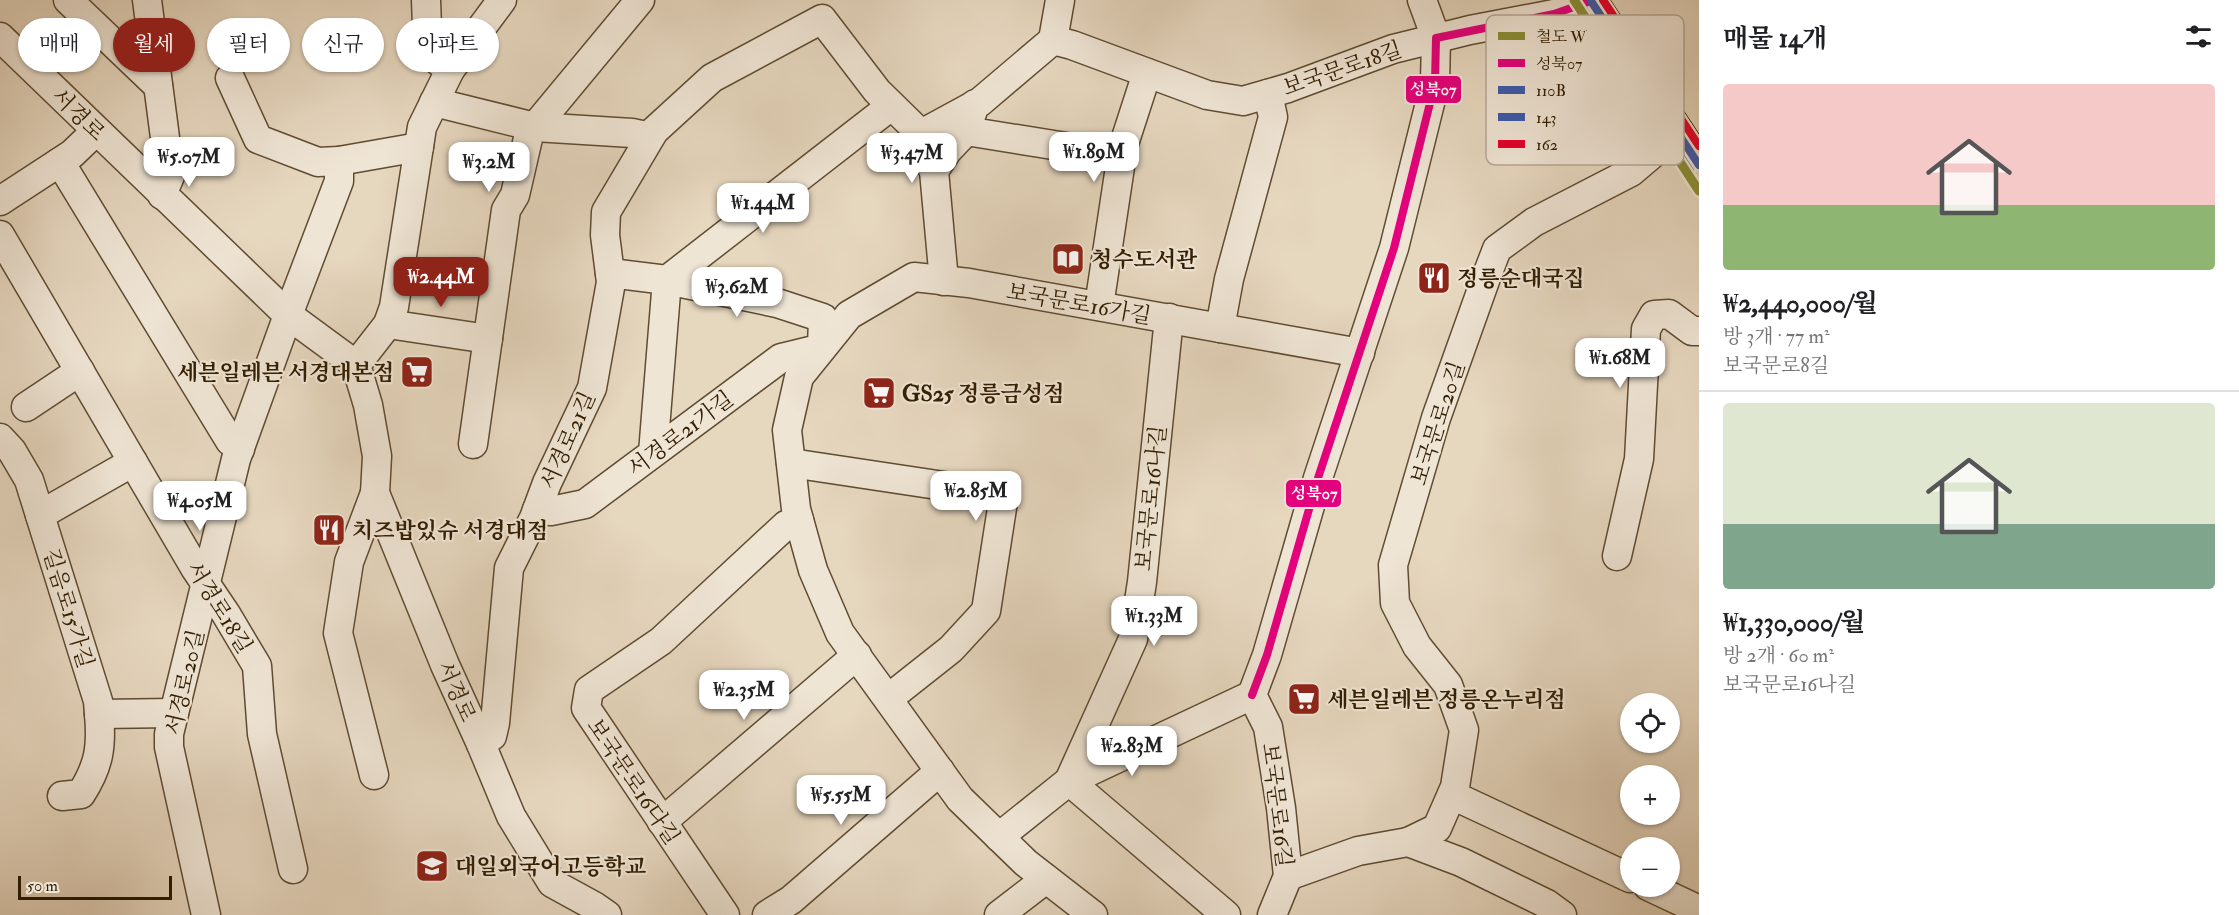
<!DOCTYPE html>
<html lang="ko">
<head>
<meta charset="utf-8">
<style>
  body { margin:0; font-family:"IM FELL Double Pica","Noto Serif KR",serif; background:#f2f2f2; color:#202124; height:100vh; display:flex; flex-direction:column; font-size:22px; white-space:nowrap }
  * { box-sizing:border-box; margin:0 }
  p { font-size:20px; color:#757577 }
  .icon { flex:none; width:33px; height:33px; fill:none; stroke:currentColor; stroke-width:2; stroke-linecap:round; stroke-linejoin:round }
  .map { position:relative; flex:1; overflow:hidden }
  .side { display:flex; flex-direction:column; background:#fff; width:540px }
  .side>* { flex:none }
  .banner { position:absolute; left:18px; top:18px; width:570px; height:54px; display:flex; gap:12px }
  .fabs { position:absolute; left:1620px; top:693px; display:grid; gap:12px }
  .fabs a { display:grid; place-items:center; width:60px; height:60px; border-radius:50%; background:#fff; box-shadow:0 2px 4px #0004; font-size:30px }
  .scale { position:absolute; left:18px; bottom:15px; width:154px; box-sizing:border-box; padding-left:6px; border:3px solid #321e02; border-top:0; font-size:16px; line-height:21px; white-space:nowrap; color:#321e02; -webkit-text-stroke:4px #efe5d5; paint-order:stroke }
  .price { position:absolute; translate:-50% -51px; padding:0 14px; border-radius:12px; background:#fff; color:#222; font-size:20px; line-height:39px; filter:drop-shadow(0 2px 3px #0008) }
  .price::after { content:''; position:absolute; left:50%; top:36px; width:18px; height:14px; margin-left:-9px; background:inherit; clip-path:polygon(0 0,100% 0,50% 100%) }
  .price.active { background:#8f2418; color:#fff }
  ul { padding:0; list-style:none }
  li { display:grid; align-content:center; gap:12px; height:318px; padding:0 24px }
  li+li { border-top:2px solid #e0e0e0 }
  li span { display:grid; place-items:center; height:186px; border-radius:6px; color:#555 }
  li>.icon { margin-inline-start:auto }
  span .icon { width:108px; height:108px; fill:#fffc; stroke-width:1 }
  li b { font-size:26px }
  h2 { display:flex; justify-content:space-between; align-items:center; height:72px; padding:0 24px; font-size:26px }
  .pill { padding:0 21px; border-radius:27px; background:#fff; box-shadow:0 2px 4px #0004; font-size:21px; line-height:54px }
  .pill.active { background:#8f2418; color:#fff }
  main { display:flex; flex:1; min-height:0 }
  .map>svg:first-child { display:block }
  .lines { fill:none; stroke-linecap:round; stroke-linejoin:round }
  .minor-casing { stroke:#5f4c31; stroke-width:31 }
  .major-casing { stroke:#321e02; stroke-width:35 }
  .minor { stroke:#efe5d5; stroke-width:28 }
  .major { stroke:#e6d7bf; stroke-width:33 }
  .bus-1-casing { stroke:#efe5d5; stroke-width:12 }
  .bus-2-casing { stroke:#efe5d5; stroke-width:12 }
  .bus-3-casing { stroke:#efe5d5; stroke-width:12 }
  .bus-4-casing { stroke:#efe5d5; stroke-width:12 }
  .bus-1 { stroke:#e5007d; stroke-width:8 }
  .bus-2 { stroke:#3d5bab; stroke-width:8 }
  .bus-3 { stroke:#3d5bab; stroke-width:8 }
  .bus-4 { stroke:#e4002b; stroke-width:8 }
  .rail-1-casing { stroke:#efe5d5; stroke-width:14 }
  .rail-1 { stroke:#8a8f35; stroke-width:9 }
  .labels { text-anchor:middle; stroke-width:4.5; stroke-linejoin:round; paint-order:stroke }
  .street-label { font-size:22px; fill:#321e02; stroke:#efe5d5 }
  .poi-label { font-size:22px; font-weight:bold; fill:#321e02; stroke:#efe5d5; text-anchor:start }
  .key { fill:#efe5d5; stroke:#b6a996; stroke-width:1.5 }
  .key-label { font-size:16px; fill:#321e02 }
  .line-badge { stroke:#efe5d5; stroke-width:2 }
  .badge-label { font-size:16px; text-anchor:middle; font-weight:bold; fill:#fff }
</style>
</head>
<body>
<main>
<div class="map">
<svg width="1699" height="915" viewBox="0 0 1699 915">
  <rect width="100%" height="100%" fill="#e6d7bf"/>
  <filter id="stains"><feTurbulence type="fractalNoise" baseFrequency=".00333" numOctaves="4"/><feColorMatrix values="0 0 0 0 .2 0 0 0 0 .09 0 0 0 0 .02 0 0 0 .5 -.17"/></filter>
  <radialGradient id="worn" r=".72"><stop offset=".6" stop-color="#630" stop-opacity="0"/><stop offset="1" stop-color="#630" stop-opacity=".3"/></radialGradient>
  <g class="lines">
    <g class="minor-casing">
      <g id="minor">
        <path d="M 68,0 L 158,86"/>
        <path d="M 147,0 L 170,176 L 162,195"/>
        <path d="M 426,0 L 428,53 L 450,70"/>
        <path d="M 0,37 L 288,315 L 356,365 L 368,405 L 377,456 L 375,493 L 445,665 L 481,744 L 511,816 L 552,883 L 594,906 L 607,915"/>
        <path d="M 1053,40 L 1072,45 L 1207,95 L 1243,101 L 1288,88 L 1393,49 L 1470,30 L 1554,14 L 1593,0"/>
        <path d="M 230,78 L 258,139 L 318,162 L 339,161 L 419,147"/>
        <path d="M 434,102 L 535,127 L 632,133 L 650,137"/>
        <path d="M 966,131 L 1122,156"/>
        <path d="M 921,134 L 980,102 L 1053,40 L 1060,0"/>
        <path d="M 60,162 L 230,441 L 240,449"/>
        <path d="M 0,201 L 72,154 L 96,131"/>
        <path d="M 0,235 L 195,568 L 226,614 L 257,666 L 262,734 L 293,869"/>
        <path d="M 610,273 L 667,280 L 891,106"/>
        <path d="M 944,281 L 934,171 L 948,150 L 966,131 L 975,104"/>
        <path d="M 1099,306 L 1123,147 L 1147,73"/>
        <path d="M 1169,318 L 1142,582 L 1133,639 L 1069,781 L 1226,915"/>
        <path d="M 388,324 L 488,339"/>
        <path d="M 1220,328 L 1229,279 L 1273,117 L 1268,94"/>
        <path d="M 356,365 L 388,324 L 394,307 L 422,127 L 450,70 L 502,0"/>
        <path d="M 26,407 L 80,371"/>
        <path d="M 0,438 L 12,451 L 29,480 L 98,701 L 99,714 L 174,713"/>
        <path d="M 473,444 L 506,210 L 515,195 L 529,134 L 640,0"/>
        <path d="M 791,463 L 1004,495 L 986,611 L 951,649 L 889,698"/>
        <path d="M 537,510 L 551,511 L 585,504 L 781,358 L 822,348 L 823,318 L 777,303 L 667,280 L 653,453"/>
        <path d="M 40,515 L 133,462"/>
        <path d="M 1617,556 L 1639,459 L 1646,329 L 1654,315 L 1669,314 L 1692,331 L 1699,331"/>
        <path d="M 1252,695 L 1268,727 L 1281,808 L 1288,876 L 1272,915"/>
        <path d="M 481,744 L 492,736 L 495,723 L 509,568 L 534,518 L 547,483 L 592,388 L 611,282 L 605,235 L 606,212 L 654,131 L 712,78 L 822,19 L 877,91 L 921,134 L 924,153 L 934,171"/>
        <path d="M 374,775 L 338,633 L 349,562 L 375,493"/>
        <path d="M 1452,795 L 1630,878"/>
        <path d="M 62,796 L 81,794 C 99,766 102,747 99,714"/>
        <path d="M 662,822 L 857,655"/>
        <path d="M 999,837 L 1069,781 L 1252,695 L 1267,655 L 1318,478 L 1394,248 L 1435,83 L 1436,38 L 1422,0"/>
        <path d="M 1408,842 L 1437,828 L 1455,787 L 1464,730 L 1448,685 L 1417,646 L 1395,603 L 1393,565 L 1436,418 L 1487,275 L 1497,249 L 1534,222 L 1631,172 L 1677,133"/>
        <path d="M 1288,876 L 1358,851 L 1408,842 L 1461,862 L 1547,904 L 1562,915"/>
        <path d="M 1648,886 L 1699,910"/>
        <path d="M 206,915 L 169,747 L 169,734 L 236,459 L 288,315 L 339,181 L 339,161"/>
        <path d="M 725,915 L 586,708 L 589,690 L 661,641 L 786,525 L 799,520"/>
        <path d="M 767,915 L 791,900 L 940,771"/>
        <path d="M 999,915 L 1046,879"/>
        <path d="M 1093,915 L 1026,863 L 960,799 L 840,633 L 813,570 L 796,509 L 787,430 L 799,377 L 849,315 L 914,277 L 969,283 L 1360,353"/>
      </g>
    </g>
    <g class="major-casing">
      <path id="major" d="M 1590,0 L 1699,165"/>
    </g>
    <use href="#minor" class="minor"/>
    <use href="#major" class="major"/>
    <g class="bus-1-casing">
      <path id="bus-1" d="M 1252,695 L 1267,655 L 1318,478 L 1394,248 L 1435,83 L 1436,38 L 1554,14 L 1591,1"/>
    </g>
    <g class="bus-2-casing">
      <path id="bus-2" d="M 1591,1 L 1699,165"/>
    </g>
    <g class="bus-3-casing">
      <path id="bus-3" d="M 1582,7 L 1690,171"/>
    </g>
    <g class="bus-4-casing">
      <path id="bus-4" d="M 1603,0 L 1699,146"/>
    </g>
    <use href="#bus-1" class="bus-1"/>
    <use href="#bus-2" class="bus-2"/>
    <use href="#bus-3" class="bus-3"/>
    <use href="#bus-4" class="bus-4"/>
    <g class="rail-1-casing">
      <path id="rail-1" d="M 1574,0 L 1699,191"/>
    </g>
    <use href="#rail-1" class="rail-1"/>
  </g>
  <defs>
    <g id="library-square" transform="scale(1.725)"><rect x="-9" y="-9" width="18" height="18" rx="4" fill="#8f2418" stroke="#efe5d5"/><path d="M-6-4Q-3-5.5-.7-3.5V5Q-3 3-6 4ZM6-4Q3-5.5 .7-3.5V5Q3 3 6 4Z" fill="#fff"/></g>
    <g id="restaurant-square" transform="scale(1.725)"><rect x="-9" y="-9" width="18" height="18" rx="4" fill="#8f2418" stroke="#efe5d5"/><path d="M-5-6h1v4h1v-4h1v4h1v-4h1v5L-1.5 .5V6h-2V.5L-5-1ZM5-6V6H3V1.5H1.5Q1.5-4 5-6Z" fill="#fff"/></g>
    <g id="supermarket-square" transform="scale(1.725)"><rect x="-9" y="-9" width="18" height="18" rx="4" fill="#8f2418" stroke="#efe5d5"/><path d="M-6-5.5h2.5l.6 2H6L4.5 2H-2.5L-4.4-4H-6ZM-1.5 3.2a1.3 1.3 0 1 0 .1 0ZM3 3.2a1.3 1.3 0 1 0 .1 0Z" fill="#fff"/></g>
    <g id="school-square" transform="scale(1.725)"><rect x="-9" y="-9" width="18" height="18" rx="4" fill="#8f2418" stroke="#efe5d5"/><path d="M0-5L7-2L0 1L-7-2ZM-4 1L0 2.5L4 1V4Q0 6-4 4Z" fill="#fff"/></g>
  </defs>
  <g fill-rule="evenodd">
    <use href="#library-square" x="1068" y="259"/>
    <use href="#restaurant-square" x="1434" y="278"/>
    <use href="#supermarket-square" x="417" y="372"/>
    <use href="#supermarket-square" x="879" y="393"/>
    <use href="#restaurant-square" x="329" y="530"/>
    <use href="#supermarket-square" x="1304" y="699"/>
    <use href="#school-square" x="432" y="866"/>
  </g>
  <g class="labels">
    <g class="street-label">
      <text transform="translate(1342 68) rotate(-19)" y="8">보국문로18길</text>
      <text transform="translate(79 114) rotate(44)" y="8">서경로</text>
      <text transform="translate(1079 303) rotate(10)" y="8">보국문로16가길</text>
      <text transform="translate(1437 423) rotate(-72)" y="8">보국문로20길</text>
      <text transform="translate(680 433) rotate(-37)" y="8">서경로21가길</text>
      <text transform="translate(567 440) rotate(-66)" y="8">서경로21길</text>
      <text transform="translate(1150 498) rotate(-84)" y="8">보국문로16나길</text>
      <text transform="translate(220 607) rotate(58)" y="8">서경로18길</text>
      <text transform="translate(69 608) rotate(73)" y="8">길음로15가길</text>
      <text transform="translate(184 682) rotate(-77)" y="8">서경로20길</text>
      <text transform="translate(457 691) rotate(66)" y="8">서경로</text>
      <text transform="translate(634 781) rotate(56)" y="8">보국문로16다길</text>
      <text transform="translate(1278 805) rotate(83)" y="8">보국문로16길</text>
    </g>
    <g class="poi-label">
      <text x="1091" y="267">청수도서관</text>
      <text x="1457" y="286">정릉순대국집</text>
      <text x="394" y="380" text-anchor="end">세븐일레븐 서경대본점</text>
      <text x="902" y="401">GS25 정릉금성점</text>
      <text x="352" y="538">치즈밥있슈 서경대점</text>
      <text x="1327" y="707">세븐일레븐 정릉온누리점</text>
      <text x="455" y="874">대일외국어고등학교</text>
    </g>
  </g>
  <rect x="1486" y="15" width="198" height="150" rx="9" class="key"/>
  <rect x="1498" y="32" width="27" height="8" fill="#8a8f35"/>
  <rect x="1498" y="59" width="27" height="8" fill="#e5007d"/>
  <rect x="1498" y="86" width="27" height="8" fill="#3d5bab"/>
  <rect x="1498" y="113" width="27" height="8" fill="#3d5bab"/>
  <rect x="1498" y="140" width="27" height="8" fill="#e4002b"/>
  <g class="key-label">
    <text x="1536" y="42">철도 W</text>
    <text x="1536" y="69">성북07</text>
    <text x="1536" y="96">110B</text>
    <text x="1536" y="123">143</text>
    <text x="1536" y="150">162</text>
  </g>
  <g class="line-badge">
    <rect x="1405" y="75" width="57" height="29" rx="6" fill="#e5007d"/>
    <rect x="1285" y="479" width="57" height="29" rx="6" fill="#e5007d"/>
  </g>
  <g class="badge-label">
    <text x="1433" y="95">성북07</text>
    <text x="1314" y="499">성북07</text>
  </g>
  <rect width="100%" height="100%" filter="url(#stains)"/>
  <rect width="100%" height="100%" fill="url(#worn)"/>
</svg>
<div class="fabs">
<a><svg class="icon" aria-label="locate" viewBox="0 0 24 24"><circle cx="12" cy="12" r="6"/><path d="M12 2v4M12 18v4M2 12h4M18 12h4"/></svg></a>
<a>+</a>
<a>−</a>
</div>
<div class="scale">50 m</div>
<b class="price" style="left:1094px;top:183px">₩1.89M</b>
<b class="price" style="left:912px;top:184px">₩3.47M</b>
<b class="price" style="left:189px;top:188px">₩5.07M</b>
<b class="price" style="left:489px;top:193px">₩3.2M</b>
<b class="price" style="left:763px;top:234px">₩1.44M</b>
<b class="price active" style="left:441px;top:308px">₩2.44M</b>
<b class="price" style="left:737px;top:318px">₩3.62M</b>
<b class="price" style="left:1620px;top:389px">₩1.68M</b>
<b class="price" style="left:976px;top:522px">₩2.85M</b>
<b class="price" style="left:200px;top:532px">₩4.05M</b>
<b class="price" style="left:1154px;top:647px">₩1.33M</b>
<b class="price" style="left:744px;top:721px">₩2.35M</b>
<b class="price" style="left:1132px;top:777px">₩2.83M</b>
<b class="price" style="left:841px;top:826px">₩5.55M</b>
<div class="banner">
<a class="pill">매매</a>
<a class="pill active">월세</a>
<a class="pill">필터</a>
<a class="pill">신규</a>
<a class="pill">아파트</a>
</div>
</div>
<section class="side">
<h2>매물 14개<svg class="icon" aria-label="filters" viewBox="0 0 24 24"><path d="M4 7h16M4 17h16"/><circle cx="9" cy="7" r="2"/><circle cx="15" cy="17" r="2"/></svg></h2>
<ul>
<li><span style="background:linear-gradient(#f6c9c9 65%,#8fb573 0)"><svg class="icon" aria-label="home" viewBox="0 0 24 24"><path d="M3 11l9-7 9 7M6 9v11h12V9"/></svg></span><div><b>₩2,440,000/월</b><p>방 3개 · 77 m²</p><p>보국문로8길</p></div></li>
<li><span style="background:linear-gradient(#dfe7d0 65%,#7fa58c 0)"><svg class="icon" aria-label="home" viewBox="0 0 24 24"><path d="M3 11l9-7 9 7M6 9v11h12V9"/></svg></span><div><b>₩1,330,000/월</b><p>방 2개 · 60 m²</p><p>보국문로16나길</p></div></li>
</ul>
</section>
</main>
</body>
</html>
